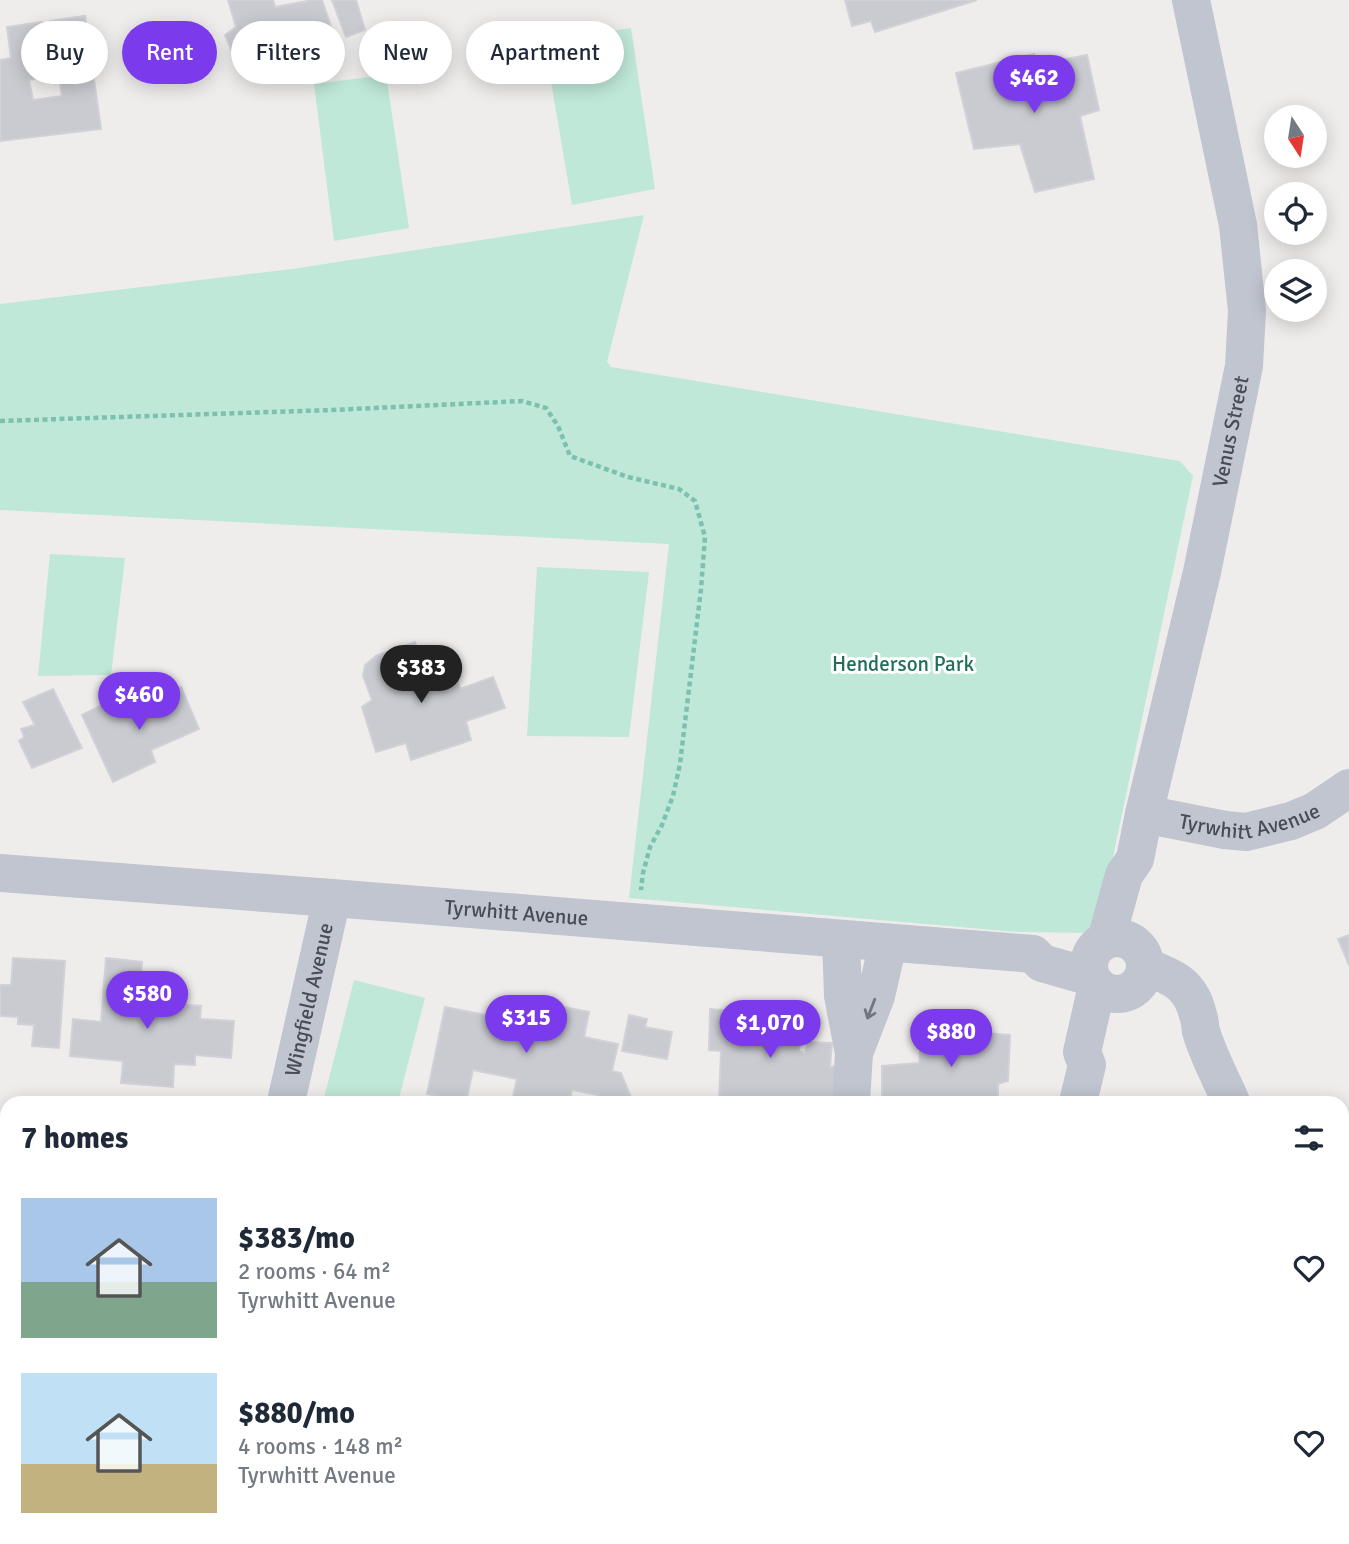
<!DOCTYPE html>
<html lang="en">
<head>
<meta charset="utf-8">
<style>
  body { margin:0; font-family:Signika,sans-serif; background:#f6f6f7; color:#1f2937; height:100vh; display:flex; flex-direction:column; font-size:26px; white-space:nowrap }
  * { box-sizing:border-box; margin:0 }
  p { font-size:23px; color:#747a83 }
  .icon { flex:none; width:38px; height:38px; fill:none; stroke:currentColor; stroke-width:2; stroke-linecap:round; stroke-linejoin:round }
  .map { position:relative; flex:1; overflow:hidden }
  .sheet { position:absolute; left:0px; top:1096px; width:1349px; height:450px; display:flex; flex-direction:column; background:#fff; border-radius:21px 21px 0 0; box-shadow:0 4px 18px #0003 }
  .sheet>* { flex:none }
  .guide { position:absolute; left:21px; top:21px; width:700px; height:63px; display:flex; gap:14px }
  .needle { width:46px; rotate:168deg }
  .buttons { position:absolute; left:1264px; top:105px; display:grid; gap:14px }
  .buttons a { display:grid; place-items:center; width:63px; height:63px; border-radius:50%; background:#fff; box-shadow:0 4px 18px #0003; font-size:35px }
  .price { position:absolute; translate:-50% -60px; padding:0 16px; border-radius:24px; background:#7c3aed; color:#fff; font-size:23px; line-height:46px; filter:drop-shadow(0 2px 4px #0008) }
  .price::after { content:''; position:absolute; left:50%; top:42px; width:21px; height:16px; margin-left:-10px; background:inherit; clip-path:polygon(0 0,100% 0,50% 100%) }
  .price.selected { background:#222; color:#fff }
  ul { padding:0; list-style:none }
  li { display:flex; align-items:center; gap:21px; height:175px; padding:0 21px }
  li span { display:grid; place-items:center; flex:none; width:196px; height:140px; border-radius:0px; color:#555 }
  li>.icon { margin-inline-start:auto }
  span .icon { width:84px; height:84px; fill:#fffc; stroke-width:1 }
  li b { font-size:30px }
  h2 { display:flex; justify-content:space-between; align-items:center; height:84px; padding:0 21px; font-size:30px }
  .tag { padding:0 24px; border-radius:32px; background:#fff; box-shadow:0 4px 18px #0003; font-size:24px; line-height:63px }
  .tag.selected { background:#7c3aed; color:#fff }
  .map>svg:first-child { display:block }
  .green { fill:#bfe8d8 }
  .building { fill:#cacbd1; stroke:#d1d1d7; stroke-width:2 }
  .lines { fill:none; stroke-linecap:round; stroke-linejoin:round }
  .path { stroke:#7cc1af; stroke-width:4.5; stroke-dasharray:5 3.5; stroke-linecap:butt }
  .minor { stroke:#c1c5d0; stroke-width:38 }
  .oneway { stroke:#727681 }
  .labels { text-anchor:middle; stroke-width:6; stroke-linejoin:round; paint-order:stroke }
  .street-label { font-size:21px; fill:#474c57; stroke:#fff }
  .park-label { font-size:21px; fill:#226e5a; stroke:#fff }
</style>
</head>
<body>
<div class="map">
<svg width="1349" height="1544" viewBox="0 0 1349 1544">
  <rect width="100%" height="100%" fill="#efedec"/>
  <g class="green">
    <path d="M 631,28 L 655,189 L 572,205 L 544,41 Z"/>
    <path d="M 386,75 L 409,228 L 334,241 L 314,84 Z"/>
    <path d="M 644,215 L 607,362 L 611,367 L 1180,461 L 1193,476 L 1097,933 L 1017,932 L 629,898 L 669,544 L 0,510 L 0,304 L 292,269 Z"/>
    <path d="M 50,554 L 125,558 L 111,675 L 38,676 Z"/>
    <path d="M 537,567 L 649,572 L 629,737 L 527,736 Z"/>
    <path d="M 354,980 L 425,998 L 398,1102 L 323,1102 Z"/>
  </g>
  <g class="building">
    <path d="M 228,0 L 273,0 L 275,7 L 313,0 L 322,0 L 332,29 L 234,56 L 225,35 L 236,27 Z"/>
    <path d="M 332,0 L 356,0 L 365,30 L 346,37 Z"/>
    <path d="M 845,0 L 977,0 L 875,32 L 871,21 L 852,26 Z"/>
    <path d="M 85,16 L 101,129 L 0,141 L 0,60 L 11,58 L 7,27 L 42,22 L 49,76 L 29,80 L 33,100 L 62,96 L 50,21 Z"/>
    <path d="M 1034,54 L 1037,65 L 1087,55 L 1099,110 L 1080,116 L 1094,179 L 1035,192 L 1020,144 L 974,149 L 956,73 Z"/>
    <path d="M 415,642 L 427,682 L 431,684 L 434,691 L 458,682 L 460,689 L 493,677 L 505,708 L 466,721 L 471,740 L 411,760 L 406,743 L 376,752 L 362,707 L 372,700 L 363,676 L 365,665 L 376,656 Z"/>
    <path d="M 181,687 L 199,729 L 151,750 L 155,762 L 113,782 L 82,715 L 108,702 L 114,718 Z"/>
    <path d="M 53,689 L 82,748 L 32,768 L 19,741 L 24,737 L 21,729 L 35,725 L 23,702 Z"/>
    <path d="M 1349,935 L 1349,965 L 1338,939 Z"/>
    <path d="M 13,958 L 65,961 L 59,1048 L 32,1046 L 34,1025 L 18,1024 L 18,1017 L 0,1016 L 0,985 L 11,985 Z"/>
    <path d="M 106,958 L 142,962 L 138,1009 L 161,1011 L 161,1003 L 201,1006 L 200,1019 L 234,1021 L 231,1058 L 195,1055 L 195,1065 L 174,1064 L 173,1087 L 121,1083 L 123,1061 L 70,1056 L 73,1019 L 101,1022 Z"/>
    <path d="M 525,999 L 589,1012 L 584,1037 L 618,1044 L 612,1071 L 621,1073 L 633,1102 L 602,1102 L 598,1095 L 572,1090 L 570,1102 L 521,1102 L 512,1101 L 517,1079 L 473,1070 L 466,1102 L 427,1094 L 445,1007 L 520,1022 Z"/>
    <path d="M 710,1009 L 800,1016 L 799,1051 L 805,1053 L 808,1042 L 832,1043 L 830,1067 L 840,1065 L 839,1102 L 719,1102 L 721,1051 L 709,1050 Z"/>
    <path d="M 629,1015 L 647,1019 L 645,1027 L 672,1032 L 667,1059 L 622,1051 Z"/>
    <path d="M 922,1028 L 1010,1035 L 1008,1081 L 998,1084 L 998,1102 L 882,1102 L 882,1066 L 919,1063 Z"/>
    <path d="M 7,1342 L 7,1401 L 0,1403 L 0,1344 Z"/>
    <path d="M 0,1492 L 7,1494 L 7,1538 L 33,1544 L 0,1544 Z"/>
    <path d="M 1342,1497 L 1349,1508 L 1349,1531 L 1342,1534 Z"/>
    <path d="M 41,1538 L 83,1538 L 82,1544 L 39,1544 Z"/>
    <path d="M 600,1538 L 684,1538 L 683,1544 L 598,1544 Z"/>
    <path d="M 735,1538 L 871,1538 L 870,1544 L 734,1544 Z"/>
  </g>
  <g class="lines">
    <path class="path" d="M 0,421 L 332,410 L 522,401 L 546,408 L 558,426 L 570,456 L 628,477 L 679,489 L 695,501 L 705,537 L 701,589 L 680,764 L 673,796 L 662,825 L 650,847 L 643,873 L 641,890"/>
    <g class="minor">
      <path id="s1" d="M 1144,814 L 1225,830 L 1246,832 L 1291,821 L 1315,811 L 1349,788"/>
      <path id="s2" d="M 0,873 L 332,898 L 1033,954 L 1042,963 L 1091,977"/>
      <circle cx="1117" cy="966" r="28"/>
      <path d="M 841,939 L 843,996 L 854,1053 L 876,996 L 888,943"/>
      <path id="s3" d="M 1106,940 L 1124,875 L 1135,859 L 1144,814 L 1202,572 L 1244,366 L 1247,311 L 1238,225 L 1191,0"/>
      <path d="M 1145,967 C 1172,976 1191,984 1198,1015 C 1200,1020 1200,1026 1201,1031 C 1207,1053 1222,1081 1231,1102"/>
      <path id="s4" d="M 286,1102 L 332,898"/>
      <path d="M 851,1102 L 854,1053"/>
      <path d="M 1078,1102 L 1087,1065 L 1082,1052 L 1097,986"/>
      <path d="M 1342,1372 L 1349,1388"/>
      <path d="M 183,1544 L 185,1538"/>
      <path d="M 972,1544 L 974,1538"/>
    </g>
  </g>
  <defs><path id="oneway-shaft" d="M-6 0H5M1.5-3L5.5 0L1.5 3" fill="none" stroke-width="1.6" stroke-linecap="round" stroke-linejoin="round" transform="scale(1.75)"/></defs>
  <use class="oneway" href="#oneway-shaft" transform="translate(871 1009) rotate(111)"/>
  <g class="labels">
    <g class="street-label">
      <text dy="7" stroke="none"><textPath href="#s3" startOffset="525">Venus Street</textPath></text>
      <text dy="7" stroke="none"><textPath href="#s1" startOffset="108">Tyrwhitt Avenue</textPath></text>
      <text dy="7" stroke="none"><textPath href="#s2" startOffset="518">Tyrwhitt Avenue</textPath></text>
      <text dy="7" stroke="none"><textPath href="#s4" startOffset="105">Wingfield Avenue</textPath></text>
    </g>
    <g class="park-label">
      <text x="903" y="671">Henderson Park</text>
    </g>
  </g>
</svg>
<div class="buttons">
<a><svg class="needle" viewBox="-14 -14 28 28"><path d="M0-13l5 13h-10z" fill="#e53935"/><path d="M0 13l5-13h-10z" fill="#747a83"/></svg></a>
<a><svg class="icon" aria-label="locate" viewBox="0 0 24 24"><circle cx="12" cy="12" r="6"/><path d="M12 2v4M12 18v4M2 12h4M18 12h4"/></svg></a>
<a><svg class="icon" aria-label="layers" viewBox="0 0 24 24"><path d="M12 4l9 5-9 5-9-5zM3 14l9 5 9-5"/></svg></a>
</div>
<b class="price" style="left:1034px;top:115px">$462</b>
<b class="price selected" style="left:421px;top:705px">$383</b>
<b class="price" style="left:139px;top:732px">$460</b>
<b class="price" style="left:147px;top:1031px">$580</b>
<b class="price" style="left:526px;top:1055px">$315</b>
<b class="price" style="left:770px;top:1060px">$1,070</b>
<b class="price" style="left:951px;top:1069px">$880</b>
<div class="guide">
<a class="tag">Buy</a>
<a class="tag selected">Rent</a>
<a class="tag">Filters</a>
<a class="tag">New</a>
<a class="tag">Apartment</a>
</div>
<section class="sheet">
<h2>7 homes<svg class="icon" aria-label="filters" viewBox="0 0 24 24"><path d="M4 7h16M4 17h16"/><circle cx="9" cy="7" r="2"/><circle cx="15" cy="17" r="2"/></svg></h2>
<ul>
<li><span style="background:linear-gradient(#a9c7e8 60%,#7fa58c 0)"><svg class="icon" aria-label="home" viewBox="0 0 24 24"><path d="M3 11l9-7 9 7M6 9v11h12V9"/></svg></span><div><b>$383/mo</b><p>2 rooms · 64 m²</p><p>Tyrwhitt Avenue</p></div><svg class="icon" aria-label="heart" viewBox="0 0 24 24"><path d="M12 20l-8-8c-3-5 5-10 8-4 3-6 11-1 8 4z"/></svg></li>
<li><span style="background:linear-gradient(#bfe0f5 65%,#c2b280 0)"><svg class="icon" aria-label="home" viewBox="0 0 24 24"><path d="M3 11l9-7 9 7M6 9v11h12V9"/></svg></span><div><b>$880/mo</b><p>4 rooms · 148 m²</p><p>Tyrwhitt Avenue</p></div><svg class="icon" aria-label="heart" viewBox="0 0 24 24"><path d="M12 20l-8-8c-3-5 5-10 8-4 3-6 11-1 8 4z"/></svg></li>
</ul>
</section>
</div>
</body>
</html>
